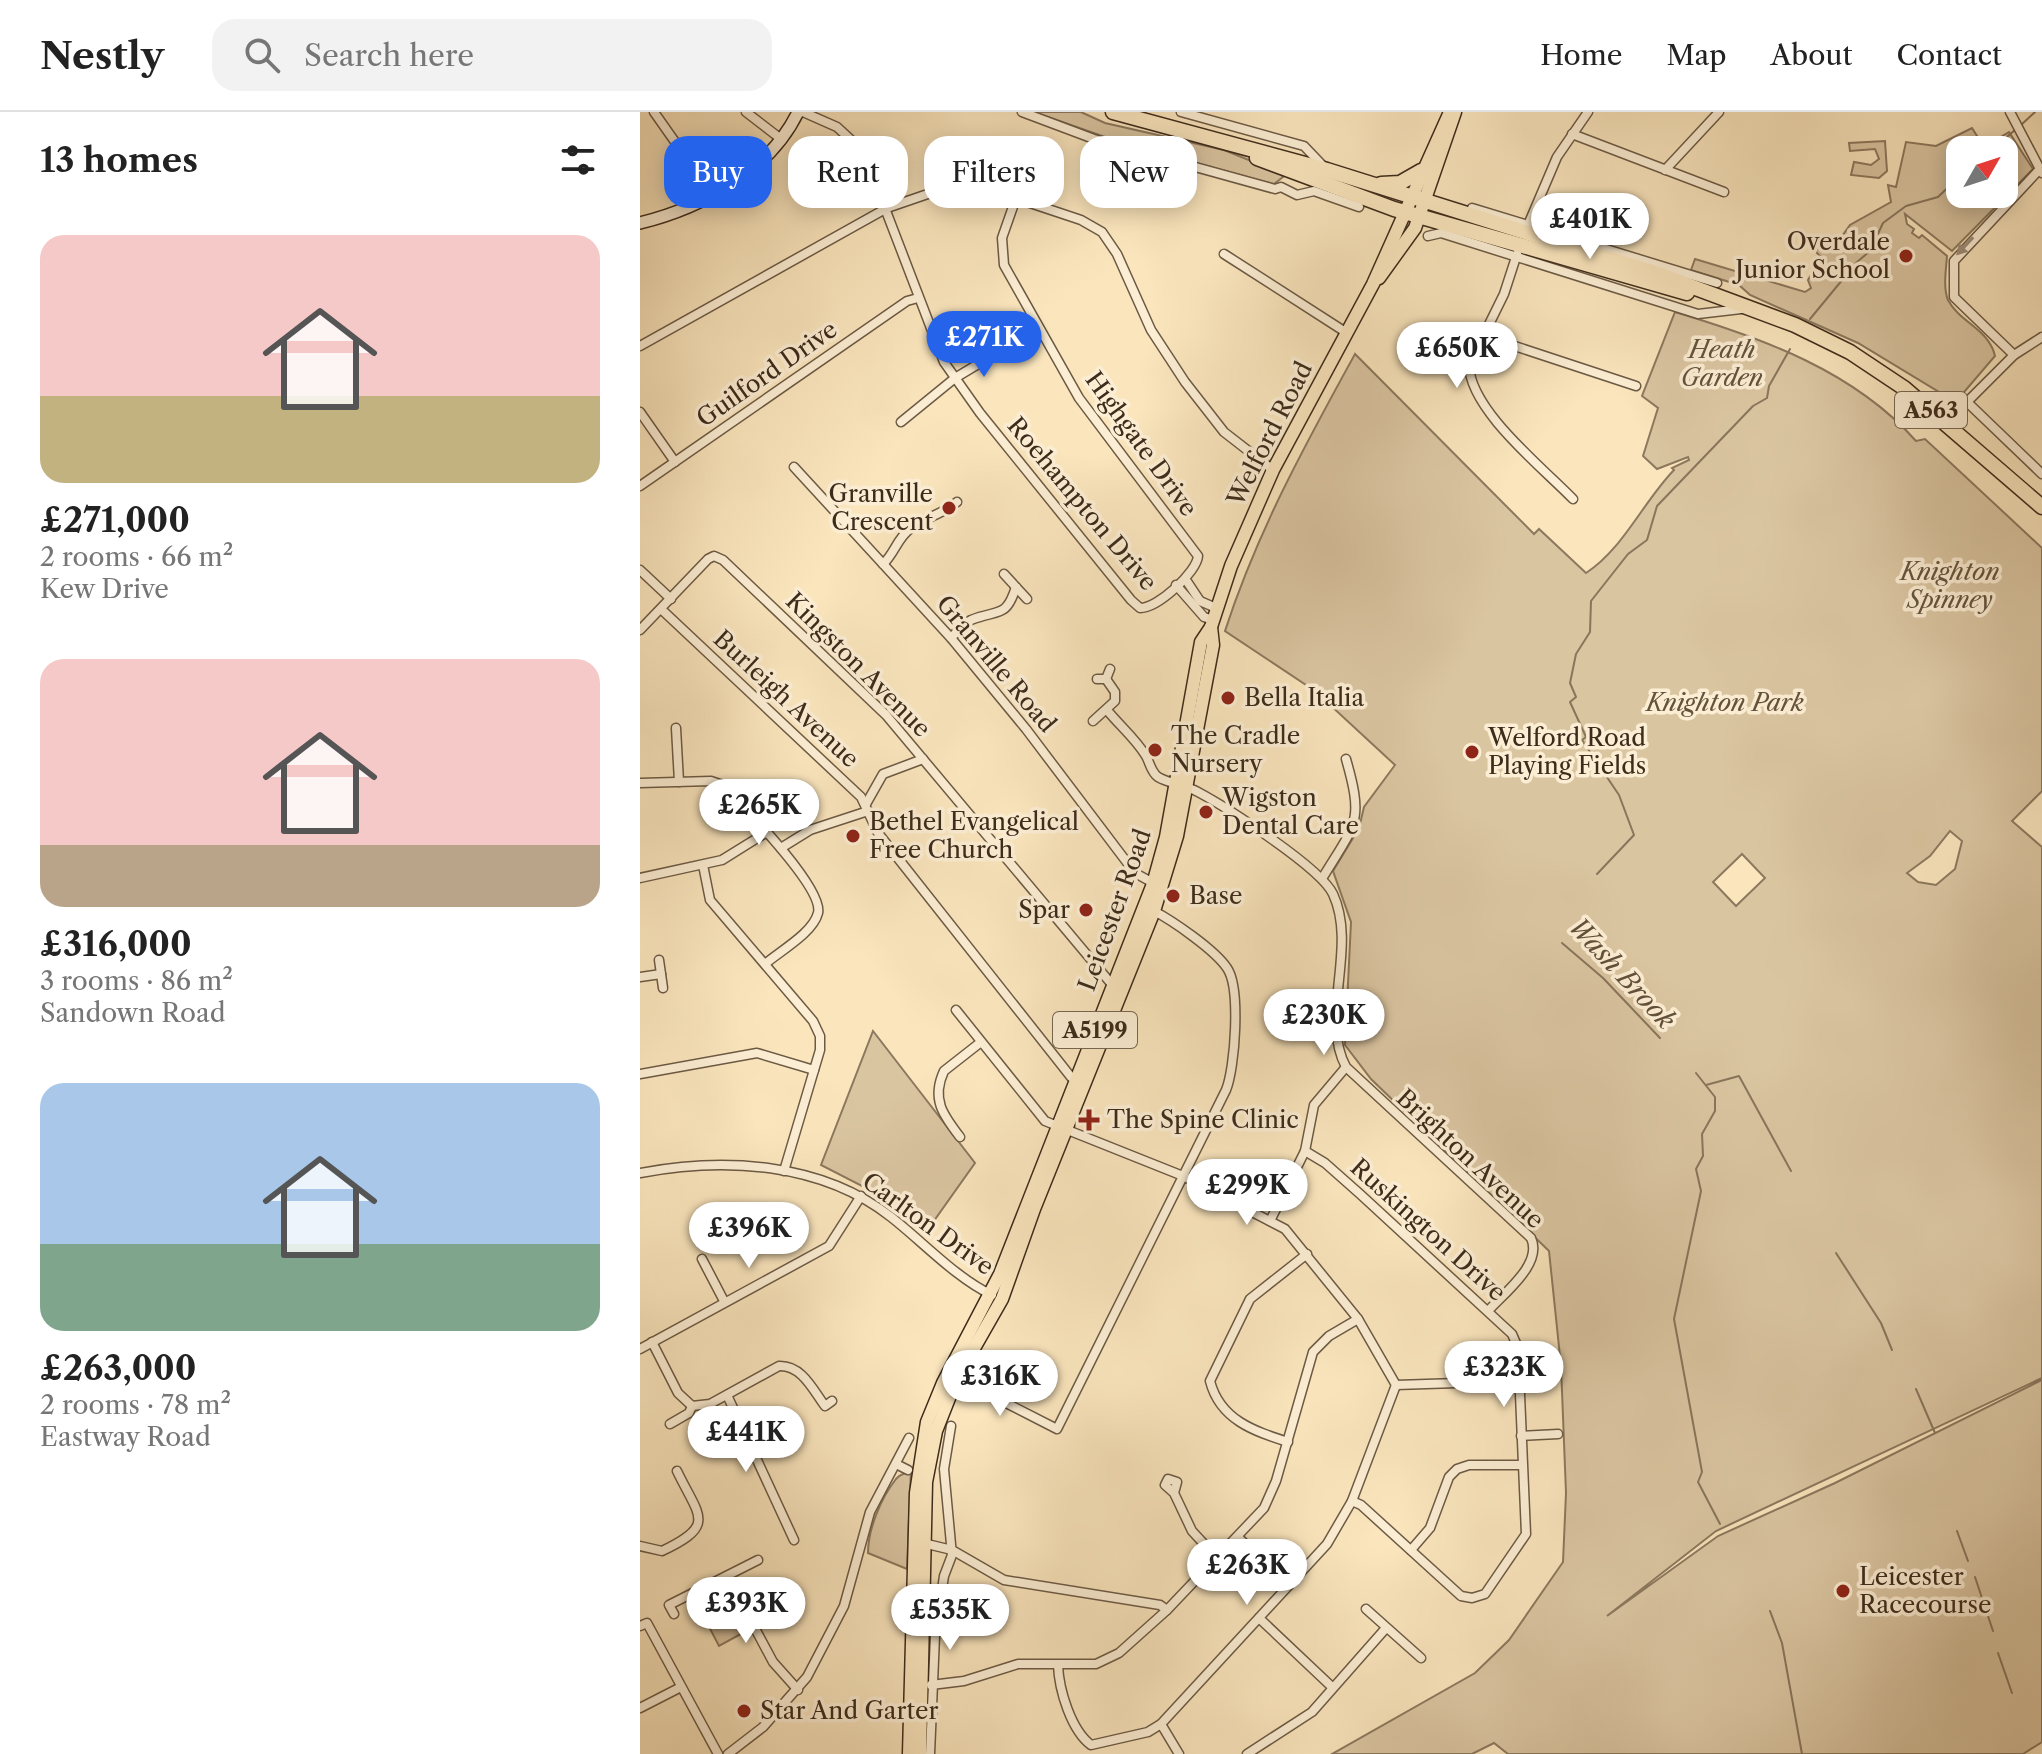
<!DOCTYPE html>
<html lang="en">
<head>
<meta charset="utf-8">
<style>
  body { margin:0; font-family:"Libre Caslon Text",serif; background:#f2f2f2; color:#222; height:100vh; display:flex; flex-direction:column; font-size:30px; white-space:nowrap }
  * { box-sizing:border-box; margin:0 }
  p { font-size:26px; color:#767676 }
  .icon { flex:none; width:44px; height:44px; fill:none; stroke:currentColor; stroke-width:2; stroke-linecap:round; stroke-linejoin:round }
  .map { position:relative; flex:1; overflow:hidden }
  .panel { display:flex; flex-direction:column; background:#fff; width:640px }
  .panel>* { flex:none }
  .guide { position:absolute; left:24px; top:24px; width:760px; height:72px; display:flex; gap:16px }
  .needle { width:52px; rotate:51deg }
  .fabs { position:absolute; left:1306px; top:24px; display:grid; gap:16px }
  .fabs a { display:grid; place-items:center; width:72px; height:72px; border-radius:16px; background:#fff; box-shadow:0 4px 20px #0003; font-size:40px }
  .price { position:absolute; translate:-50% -68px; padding:0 18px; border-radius:28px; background:#fff; color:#222; font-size:26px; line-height:52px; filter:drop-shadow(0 2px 4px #0008) }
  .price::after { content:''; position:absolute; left:50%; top:48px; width:24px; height:18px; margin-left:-12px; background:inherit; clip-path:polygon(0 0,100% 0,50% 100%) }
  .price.current { background:#2563eb; color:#fff }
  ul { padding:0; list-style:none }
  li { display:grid; align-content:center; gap:16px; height:424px; padding:0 40px }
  li span { display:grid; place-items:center; height:248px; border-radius:24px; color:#555 }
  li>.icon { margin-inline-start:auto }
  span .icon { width:144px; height:144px; fill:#fffc; stroke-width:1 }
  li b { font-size:34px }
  h2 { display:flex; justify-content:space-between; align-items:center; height:96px; padding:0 40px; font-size:34px }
  .chip { padding:0 28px; border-radius:24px; background:#fff; box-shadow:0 4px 20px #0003; font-size:28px; line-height:72px }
  .chip.current { background:#2563eb; color:#fff }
  header { display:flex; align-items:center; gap:48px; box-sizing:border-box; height:112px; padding:0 40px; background:#fff; border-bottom:2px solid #e0e0e0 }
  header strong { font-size:38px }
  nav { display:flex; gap:44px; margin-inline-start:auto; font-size:28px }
  .search { width:560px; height:72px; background:#f2f2f2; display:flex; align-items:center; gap:20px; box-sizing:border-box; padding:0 28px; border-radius:24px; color:#767676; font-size:30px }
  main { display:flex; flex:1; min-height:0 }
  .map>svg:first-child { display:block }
  .green { fill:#dac5a1; stroke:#8c785e; stroke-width:2; fill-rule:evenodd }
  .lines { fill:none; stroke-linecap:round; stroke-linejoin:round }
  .stream { stroke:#88755b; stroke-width:2 }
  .street-casing { stroke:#6c5a44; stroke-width:11 }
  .secondary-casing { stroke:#3d2b1b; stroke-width:14 }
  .primary-casing { stroke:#3d2b1b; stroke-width:15 }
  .highway-casing { stroke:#3d2b1b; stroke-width:17 }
  .street { stroke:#fceed4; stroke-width:8 }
  .secondary { stroke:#fceed4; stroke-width:11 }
  .primary { stroke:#fae5bd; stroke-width:12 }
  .highway { stroke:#fae5bd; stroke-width:14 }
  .oneway { fill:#9c8c78 }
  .poi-dot { fill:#8f2418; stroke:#fceed4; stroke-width:3 }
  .labels { text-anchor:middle; stroke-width:7; stroke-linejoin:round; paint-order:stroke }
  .shield { fill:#fceed4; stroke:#766652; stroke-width:2 }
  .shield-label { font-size:22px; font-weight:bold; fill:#3d2b1b }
  .poi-label { font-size:24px; fill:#3d2b1b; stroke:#fceed4; text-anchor:start }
  .park-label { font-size:24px; font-style:italic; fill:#64523c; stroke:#fceed4 }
  .street-label { font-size:24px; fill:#3d2b1b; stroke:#fceed4 }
  .water-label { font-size:26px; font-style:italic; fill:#62503b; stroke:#fceed4 }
</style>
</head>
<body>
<header>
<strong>Nestly</strong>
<div class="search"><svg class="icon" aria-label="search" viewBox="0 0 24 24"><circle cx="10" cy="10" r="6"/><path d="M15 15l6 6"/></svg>Search here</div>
<nav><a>Home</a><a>Map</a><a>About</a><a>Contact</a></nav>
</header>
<main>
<section class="panel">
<h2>13 homes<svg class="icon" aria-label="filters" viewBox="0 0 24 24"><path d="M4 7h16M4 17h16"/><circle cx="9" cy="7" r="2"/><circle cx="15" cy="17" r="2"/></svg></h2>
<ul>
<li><span style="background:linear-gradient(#f6c9c9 65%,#c2b280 0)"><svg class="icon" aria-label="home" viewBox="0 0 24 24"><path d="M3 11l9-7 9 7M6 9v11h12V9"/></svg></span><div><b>£271,000</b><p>2 rooms · 66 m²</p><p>Kew Drive</p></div></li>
<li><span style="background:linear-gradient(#f6c9c9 75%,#b9a48a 0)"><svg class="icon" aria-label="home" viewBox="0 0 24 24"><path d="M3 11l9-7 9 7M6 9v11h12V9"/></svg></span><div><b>£316,000</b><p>3 rooms · 86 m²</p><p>Sandown Road</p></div></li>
<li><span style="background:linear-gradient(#a9c7e8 65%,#7fa58c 0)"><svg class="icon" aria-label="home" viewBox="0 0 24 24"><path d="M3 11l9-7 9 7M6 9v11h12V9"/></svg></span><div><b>£263,000</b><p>2 rooms · 78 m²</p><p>Eastway Road</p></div></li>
</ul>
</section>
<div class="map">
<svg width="1402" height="1642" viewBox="0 0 1402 1642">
  <rect width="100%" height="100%" fill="#fae5bd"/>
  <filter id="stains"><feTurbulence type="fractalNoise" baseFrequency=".0025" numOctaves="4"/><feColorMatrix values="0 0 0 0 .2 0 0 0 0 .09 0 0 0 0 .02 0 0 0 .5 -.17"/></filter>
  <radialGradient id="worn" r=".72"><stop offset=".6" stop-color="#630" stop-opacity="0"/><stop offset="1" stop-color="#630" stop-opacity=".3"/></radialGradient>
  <g class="green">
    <path d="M 394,0 L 441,0 L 465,11 L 584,38 L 641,61 L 643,65 L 634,72 L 482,31 Z"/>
    <path d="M 1332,16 L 1344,35 L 1369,20 L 1393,57 L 1312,139 L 1265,102 L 1267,112 L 1274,117 L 1272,121 L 1279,126 L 1282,123 L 1307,144 C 1306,157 1303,176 1308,188 C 1320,211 1349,217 1355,244 L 1319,286 L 1314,289 L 1218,231 L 1110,183 L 1099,173 L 1051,158 L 1055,147 L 1165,180 L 1171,176 L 1168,168 L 1181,145 L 1176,140 L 1177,136 L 1192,138 L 1210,113 L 1251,90 L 1248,73 L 1256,75 L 1266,30 L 1296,34 ZM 1320,38 L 1364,38 L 1364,82 L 1320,82 Z"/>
    <path d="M 1245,29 L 1247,59 L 1239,66 L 1211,63 L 1214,50 L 1231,53 L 1239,47 L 1235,37 L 1210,39 L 1209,31 Z"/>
    <path d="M 1035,200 C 1122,226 1214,259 1276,329 L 1285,327 L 1402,436 L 1402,679 L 1372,709 L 1402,735 L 1402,1266 L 1076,1419 L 967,1504 L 1078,1424 L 1195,1371 L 1402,1268 L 1402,1630 L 1383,1642 L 868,1642 L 854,1631 L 832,1642 L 692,1642 L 835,1561 L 869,1528 L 923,1450 L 926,1381 L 921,1254 L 909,1139 L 731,967 L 705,933 L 711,810 L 693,759 L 719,716 L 724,695 L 755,653 L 675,579 L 585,519 C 617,420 665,333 715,242 L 894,422 L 899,417 L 946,461 C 983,437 1003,390 1034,358 L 1032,356 L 1049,348 L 1048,345 L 1017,357 L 1003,344 L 1018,296 L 1002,284 ZM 1310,719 L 1322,729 L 1315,757 L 1296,773 L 1278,770 L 1267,761 L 1290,744 ZM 1102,742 L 1125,766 L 1096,794 L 1073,770 Z"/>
    <path d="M 233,919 L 335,1051 L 286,1120 L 232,1079 L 181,1053 Z"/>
    <path d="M 271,1357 L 267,1457 L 228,1441 C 228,1417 241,1386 256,1367 C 262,1360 266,1363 271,1357 Z"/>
    <path d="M 85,1471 L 110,1517 L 79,1534 L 55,1488 Z"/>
  </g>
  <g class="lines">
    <g class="stream">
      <path d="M 1381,13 L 1395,0"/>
      <path d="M 1352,38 L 1376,17"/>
      <path d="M 1170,207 L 1217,150 L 1230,139 L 1243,111 L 1266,94 L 1298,85 L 1320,64"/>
      <path d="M 957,762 L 994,723 L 979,683 L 942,628 L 946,625 L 930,590 L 936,585 L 930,571 L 936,542 L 950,520 L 951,489 L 988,442 L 1007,428 L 1017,394 L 1113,294 L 1127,286 L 1129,274 L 1150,237"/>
      <path d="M 922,831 L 963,866 L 1020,926"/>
      <path d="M 1056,961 L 1075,985 L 1075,999 L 1062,1022 L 1063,1044 L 1056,1057 L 1061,1079 L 1034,1207 L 1062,1360 L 1058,1370 L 1080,1412"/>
      <path d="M 1066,973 L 1099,964 L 1151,1059"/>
      <path d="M 1196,1141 L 1241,1211 L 1252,1238"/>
      <path d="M 1276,1277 L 1295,1321"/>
      <path d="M 1317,1419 L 1328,1449"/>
      <path d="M 1335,1465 L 1353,1519"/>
      <path d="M 1130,1499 L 1142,1531 L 1162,1642"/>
      <path d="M 1358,1541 L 1372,1581"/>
    </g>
    <g class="street-casing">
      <g id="street">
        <path d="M 14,0 L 45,44 L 67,87"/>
        <path d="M 106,0 L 141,27"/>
        <path d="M 163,0 L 197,15 L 223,39 L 304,250 L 340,301 L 491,488 L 500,496 C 518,496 557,460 558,444 L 439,286 L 364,153 L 362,126 L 376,86"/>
        <path d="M 382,0 L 454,27 L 635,77 L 641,75 L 657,83 L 674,79 L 719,95"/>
        <path d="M 541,0 L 664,34 L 685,56"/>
        <path d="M 1370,0 L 1402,61"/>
        <path d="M 932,22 L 1084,80"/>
        <path d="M 1025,58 L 1079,0"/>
        <path d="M 832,96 L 1077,171"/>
        <path d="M 888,113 L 917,45 L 948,0"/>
        <path d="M 788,124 L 801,121 L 1058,202 L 1101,197"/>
        <path d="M 584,142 L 707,221"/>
        <path d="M 877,142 L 864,182 L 829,253 C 830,298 902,355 933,387"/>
        <path d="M 844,224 L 996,274"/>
        <path d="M 1402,225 L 1374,243 L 1327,290 L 1402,362"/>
        <path d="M 0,234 L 247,96 L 311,74 L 348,77 L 441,108 L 462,120 L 477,142 L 511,218 L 545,270 L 584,320 L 633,358"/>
        <path d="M 1374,243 L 1314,185 L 1314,149 L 1399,58"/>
        <path d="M 0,300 L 35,350"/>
        <path d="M 261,310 L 315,266 L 398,216"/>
        <path d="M 154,355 L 311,526 L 386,617 L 495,761 L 517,773"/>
        <path d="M 0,374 L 267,189 L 278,186"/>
        <path d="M 243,452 C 255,441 257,426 271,416 C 286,405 301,403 317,390"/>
        <path d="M 0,458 L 31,487"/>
        <path d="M 364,462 L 387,487"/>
        <path d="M 546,468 L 560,489 L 576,496"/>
        <path d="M 536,473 L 564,505 L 573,508"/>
        <path d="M 21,497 L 221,685 L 238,721 L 431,965 L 440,969"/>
        <path d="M 0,518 L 68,447 L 74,444 L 83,448 L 246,603 L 474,875"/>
        <path d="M 311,526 C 317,520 323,512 331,508 C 358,497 366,507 376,475"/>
        <path d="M 457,567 L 466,567 L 470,557"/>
        <path d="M 467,598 C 479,613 496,627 506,644 C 510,651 511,660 518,665 C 530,672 546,673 558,680 C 586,695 681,756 693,782 C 718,836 679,905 706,955 L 891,1126 C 903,1152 864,1181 848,1199"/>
        <path d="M 453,609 L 475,589 L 475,580 L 466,567"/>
        <path d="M 36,616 L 39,670"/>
        <path d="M 0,671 L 71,669 L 83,673 C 102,693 184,776 178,801 C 173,821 140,839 125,852"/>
        <path d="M 226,692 L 243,662 L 283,647"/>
        <path d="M 141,736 L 170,718 L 228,699"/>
        <path d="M 63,753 L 70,788 L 173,909 L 180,924 L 180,938 L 144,1059"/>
        <path d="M 683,765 C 716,711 724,710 706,647"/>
        <path d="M 0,766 L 82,748 L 127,720"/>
        <path d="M 19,848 L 23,876"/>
        <path d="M 0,865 L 21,862"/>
        <path d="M 316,898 L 405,1009 L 543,1064 L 645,1117 L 718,1207 L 756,1273"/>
        <path d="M 0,962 L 117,941 L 174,958"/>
        <path d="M 320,1025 C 303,1003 291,987 304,959 L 341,930"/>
        <path d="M 665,1039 L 685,1051 L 720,1082 L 872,1222 L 878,1236 L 886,1422 L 845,1482 L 832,1486 L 821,1484 L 721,1393 L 712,1389"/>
        <path d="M 0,1061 C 84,1045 181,1050 251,1105 C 283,1130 316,1166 352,1183"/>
        <path d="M 630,1109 L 665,1039 L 674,993 L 706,955"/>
        <path d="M 62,1147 L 84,1189"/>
        <path d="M 12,1230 L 38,1281 L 52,1294 L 70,1292 L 139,1254 C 162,1253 173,1278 185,1294 L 192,1289"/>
        <path d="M 0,1237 L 189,1134 L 221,1084"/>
        <path d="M 317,1266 L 417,1317 L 586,978 C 595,956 601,876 587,856 C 575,838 533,809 514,799"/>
        <path d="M 756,1273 L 878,1269"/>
        <path d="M 87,1283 L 154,1428"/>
        <path d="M 30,1312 L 49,1301 L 52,1294"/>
        <path d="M 881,1324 L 918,1322"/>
        <path d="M 648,1330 C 614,1319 580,1308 570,1269 L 610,1187 L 667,1142"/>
        <path d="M 256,1352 L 268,1358"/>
        <path d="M 534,1381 L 525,1373 L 528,1367 L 537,1370 L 534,1381 L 552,1419 L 578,1447"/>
        <path d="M 598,1425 L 647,1474"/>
        <path d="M 283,1431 L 312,1438 L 364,1468 L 520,1493 L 527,1498 L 624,1396 L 636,1369 L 673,1240 L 689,1224 L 718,1207"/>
        <path d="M 0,1434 L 22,1439 C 77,1413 59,1405 37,1359"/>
        <path d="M 771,1438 L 790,1416 L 809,1365 L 817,1357 L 829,1353 L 882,1353"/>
        <path d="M 87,1464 L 133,1550 L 158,1578"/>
        <path d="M 726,1497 L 781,1546"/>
        <path d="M 34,1502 L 29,1493 L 118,1448"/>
        <path d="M 619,1506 L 692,1575"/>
        <path d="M 0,1514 L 7,1511 L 78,1642"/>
        <path d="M 418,1553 C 419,1578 431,1618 451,1633 L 508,1620 L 521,1612 L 687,1432 L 712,1389 L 756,1273"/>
        <path d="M 291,1573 L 324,1569 L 378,1552 L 456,1552 L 479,1541 L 527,1498"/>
        <path d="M 0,1596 L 41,1575"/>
        <path d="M 521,1612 L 539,1642"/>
        <path d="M 88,1642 L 123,1615 L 167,1565 L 204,1494 L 230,1400 L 269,1326"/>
        <path d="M 290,1642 L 295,1524 L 304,1464 L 312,1443 L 304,1357 L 311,1314"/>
        <path d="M 607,1642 L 672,1600 L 746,1516"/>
      </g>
    </g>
    <g class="secondary-casing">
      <path id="secondary" d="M 0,111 C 61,96 129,60 158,0"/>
    </g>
    <g class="primary-casing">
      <g id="primary">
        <path d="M 739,166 L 775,116 L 815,0"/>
        <path d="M 269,1642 L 276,1381 L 287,1310 L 303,1271 L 360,1162 L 513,772 L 526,725 L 561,530 L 571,515 L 591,454 L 633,358 L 733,172 L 810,0"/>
        <path d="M 280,1642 L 286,1370 L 296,1319 L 317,1266 L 362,1187 L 394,1097 L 514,799 L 537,724 L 573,533 L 571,515"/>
      </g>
    </g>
    <g class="highway-casing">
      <g id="highway">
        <path d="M 473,0 L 687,58 L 1018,162 L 1155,213 L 1210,240 L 1264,276 L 1402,395"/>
        <path d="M 617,46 L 754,97 L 1047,181"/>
        <path d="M 741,72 L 760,71 L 781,59"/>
      </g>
    </g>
    <use href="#street" class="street"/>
    <use href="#secondary" class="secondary"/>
    <use href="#primary" class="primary"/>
    <use href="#highway" class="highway"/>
  </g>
  <defs><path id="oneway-solid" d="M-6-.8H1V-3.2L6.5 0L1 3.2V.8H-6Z" transform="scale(2)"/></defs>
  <use class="oneway" href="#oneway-solid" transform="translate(1325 134) rotate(133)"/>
  <g class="poi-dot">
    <circle cx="1266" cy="144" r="8"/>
    <circle cx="309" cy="396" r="8"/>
    <circle cx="588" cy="586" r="8"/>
    <circle cx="515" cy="638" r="8"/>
    <circle cx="832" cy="640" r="8"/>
    <circle cx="566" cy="700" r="8"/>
    <circle cx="213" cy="724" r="8"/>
    <circle cx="533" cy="784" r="8"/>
    <circle cx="446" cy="798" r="8"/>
    <path d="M445 996h8v8h8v8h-8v8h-8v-8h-8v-8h8z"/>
    <circle cx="1203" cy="1479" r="8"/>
    <circle cx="104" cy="1599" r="8"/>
  </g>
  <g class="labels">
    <g class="shield">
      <rect x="1255" y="280" width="72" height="36" rx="6"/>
      <rect x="413" y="900" width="84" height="36" rx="6"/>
    </g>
    <g class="shield-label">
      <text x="1291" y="306">A563</text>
      <text x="455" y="926">A5199</text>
    </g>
    <g class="poi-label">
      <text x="1250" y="138" text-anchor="end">Overdale<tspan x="1250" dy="28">Junior School</tspan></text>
      <text x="293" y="390" text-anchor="end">Granville<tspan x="293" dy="28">Crescent</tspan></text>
      <text x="604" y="594">Bella Italia</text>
      <text x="531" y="632">The Cradle<tspan x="531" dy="28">Nursery</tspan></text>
      <text x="848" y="634">Welford Road<tspan x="848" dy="28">Playing Fields</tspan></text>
      <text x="582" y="694">Wigston<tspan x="582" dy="28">Dental Care</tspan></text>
      <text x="229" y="718">Bethel Evangelical<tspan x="229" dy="28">Free Church</tspan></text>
      <text x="549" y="792">Base</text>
      <text x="430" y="806" text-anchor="end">Spar</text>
      <text x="467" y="1016">The Spine Clinic</text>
      <text x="1219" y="1473">Leicester<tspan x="1219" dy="28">Racecourse</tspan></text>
      <text x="120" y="1607">Star And Garter</text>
    </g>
    <g class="park-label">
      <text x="1082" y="246">Heath<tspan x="1082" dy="28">Garden</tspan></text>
      <text x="1310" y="468">Knighton<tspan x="1310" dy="28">Spinney</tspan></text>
      <text x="1085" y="599">Knighton Park</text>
    </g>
    <g class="street-label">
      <text transform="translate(127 262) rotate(-35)" y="8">Guilford Drive</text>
      <text transform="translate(630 322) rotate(-63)" y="8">Welford Road</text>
      <text transform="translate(501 332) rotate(54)" y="8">Highgate Drive</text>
      <text transform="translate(442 392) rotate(50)" y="8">Roehampton Drive</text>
      <text transform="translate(356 552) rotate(50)" y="8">Granville Road</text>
      <text transform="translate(218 553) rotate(45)" y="8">Kingston Avenue</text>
      <text transform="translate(146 587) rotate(43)" y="8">Burleigh Avenue</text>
      <text transform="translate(475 798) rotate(-70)" y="8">Leicester Road</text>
      <text transform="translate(830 1047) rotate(43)" y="8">Brighton Avenue</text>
      <text transform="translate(288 1112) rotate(36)" y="8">Carlton Drive</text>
      <text transform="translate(788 1118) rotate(42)" y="8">Ruskington Drive</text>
    </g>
    <g class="water-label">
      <text transform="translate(982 861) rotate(47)" y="9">Wash Brook</text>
    </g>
  </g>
  <rect width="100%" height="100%" filter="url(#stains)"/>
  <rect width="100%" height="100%" fill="url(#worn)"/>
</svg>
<div class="fabs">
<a><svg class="needle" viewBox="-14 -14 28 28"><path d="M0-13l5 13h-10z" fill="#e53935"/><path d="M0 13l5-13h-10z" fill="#767676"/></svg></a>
</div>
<b class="price" style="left:950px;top:149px">£401K</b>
<b class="price current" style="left:344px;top:267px">£271K</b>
<b class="price" style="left:817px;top:278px">£650K</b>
<b class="price" style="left:119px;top:735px">£265K</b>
<b class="price" style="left:684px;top:945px">£230K</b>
<b class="price" style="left:607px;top:1115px">£299K</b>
<b class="price" style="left:109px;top:1158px">£396K</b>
<b class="price" style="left:864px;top:1297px">£323K</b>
<b class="price" style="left:360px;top:1306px">£316K</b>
<b class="price" style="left:106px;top:1362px">£441K</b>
<b class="price" style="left:607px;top:1495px">£263K</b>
<b class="price" style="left:106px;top:1533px">£393K</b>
<b class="price" style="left:310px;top:1540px">£535K</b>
<div class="guide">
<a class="chip current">Buy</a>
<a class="chip">Rent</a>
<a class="chip">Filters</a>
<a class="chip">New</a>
</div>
</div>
</main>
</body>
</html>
